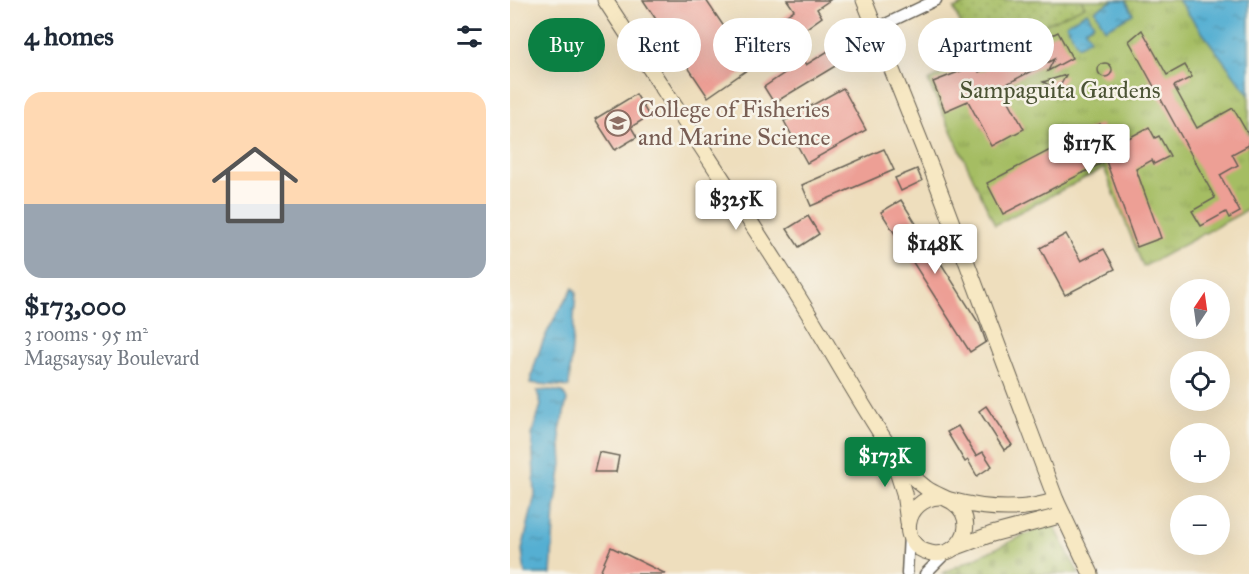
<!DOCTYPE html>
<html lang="en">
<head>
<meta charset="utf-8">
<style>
  body { margin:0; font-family:"IM FELL Great Primer",serif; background:#f6f6f7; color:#1f2937; height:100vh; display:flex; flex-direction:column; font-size:22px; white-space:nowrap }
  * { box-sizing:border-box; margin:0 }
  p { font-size:20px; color:#747a83 }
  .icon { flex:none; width:33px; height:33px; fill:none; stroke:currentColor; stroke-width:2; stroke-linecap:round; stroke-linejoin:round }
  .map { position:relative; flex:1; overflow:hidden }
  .side { display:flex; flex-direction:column; background:#fff; width:510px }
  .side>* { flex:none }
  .hud { position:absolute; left:18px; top:18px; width:570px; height:54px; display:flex; gap:12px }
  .needle { width:39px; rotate:13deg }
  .controls { position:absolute; left:660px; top:279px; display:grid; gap:12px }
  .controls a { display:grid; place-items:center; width:60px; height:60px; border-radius:50%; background:#fff; box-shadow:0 6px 24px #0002; font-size:30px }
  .price { position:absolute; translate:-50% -51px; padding:0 14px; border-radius:6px; background:#fff; color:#222; font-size:20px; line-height:39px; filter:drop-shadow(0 2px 3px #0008) }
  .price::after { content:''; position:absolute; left:50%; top:36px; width:18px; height:14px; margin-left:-9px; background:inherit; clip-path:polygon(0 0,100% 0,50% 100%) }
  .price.active { background:#0b8043; color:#fff }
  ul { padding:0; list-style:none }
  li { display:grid; align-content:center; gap:12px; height:318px; padding:0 24px }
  li span { display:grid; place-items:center; height:186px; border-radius:18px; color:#555 }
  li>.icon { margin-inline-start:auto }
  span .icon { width:108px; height:108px; fill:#fffc; stroke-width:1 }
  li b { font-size:26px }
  h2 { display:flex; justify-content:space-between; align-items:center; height:72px; padding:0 24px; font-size:26px }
  .chip { padding:0 21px; border-radius:27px; background:#fff; box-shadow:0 6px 24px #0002; font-size:21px; line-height:54px }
  .chip.active { background:#0b8043; color:#fff }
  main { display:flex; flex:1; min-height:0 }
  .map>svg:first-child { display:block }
  .grass { fill:url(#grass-tufts); stroke:#606c40; stroke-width:1.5 }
  .cemetery { fill:url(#cemetery-stones); stroke:#606c40; stroke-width:1.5 }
  .garden { fill:url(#garden-dots); stroke:#606c40; stroke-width:1.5 }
  .water { fill:url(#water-ripples); stroke:#386677; stroke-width:1.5 }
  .building { fill:#ed9f95 }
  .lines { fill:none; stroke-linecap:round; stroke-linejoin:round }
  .street-casing { stroke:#666054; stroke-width:13 }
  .secondary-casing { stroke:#666054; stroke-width:17 }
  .street { stroke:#fff; stroke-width:10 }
  .secondary { stroke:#f7e8c3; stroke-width:15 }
  .labels { text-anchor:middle; stroke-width:5; stroke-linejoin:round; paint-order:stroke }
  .park-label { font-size:24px; fill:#4c5435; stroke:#f7f3e8 }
  .education-label { font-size:24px; fill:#785e54; stroke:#f7f3e8; text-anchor:start }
</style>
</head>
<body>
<main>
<section class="side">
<h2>4 homes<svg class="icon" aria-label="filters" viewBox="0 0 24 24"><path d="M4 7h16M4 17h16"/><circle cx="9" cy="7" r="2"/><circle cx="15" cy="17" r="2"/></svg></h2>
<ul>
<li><span style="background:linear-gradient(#ffd9b3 60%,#9aa5b1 0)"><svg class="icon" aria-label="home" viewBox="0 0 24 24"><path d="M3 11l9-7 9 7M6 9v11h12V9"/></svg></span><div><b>$173,000</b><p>3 rooms · 95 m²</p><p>Magsaysay Boulevard</p></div></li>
</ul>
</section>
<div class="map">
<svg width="739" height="574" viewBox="0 0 739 574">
  <defs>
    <pattern id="grass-tufts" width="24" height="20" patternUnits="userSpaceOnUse" patternTransform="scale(1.5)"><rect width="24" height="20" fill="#a5bd63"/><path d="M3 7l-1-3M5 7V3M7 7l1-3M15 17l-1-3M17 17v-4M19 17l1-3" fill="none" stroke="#8da255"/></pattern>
    <pattern id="cemetery-stones" width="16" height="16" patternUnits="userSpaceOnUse" patternTransform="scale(1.5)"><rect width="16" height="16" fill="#a5bd63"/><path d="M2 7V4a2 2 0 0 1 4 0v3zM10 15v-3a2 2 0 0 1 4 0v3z" fill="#8da255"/></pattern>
    <pattern id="garden-dots" width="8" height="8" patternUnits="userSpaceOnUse" patternTransform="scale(1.5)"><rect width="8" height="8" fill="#a5bd63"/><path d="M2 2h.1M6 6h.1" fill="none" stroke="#8da255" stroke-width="1.8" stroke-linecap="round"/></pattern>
    <pattern id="water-ripples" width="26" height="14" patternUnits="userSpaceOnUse" patternTransform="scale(1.5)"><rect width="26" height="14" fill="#55afd2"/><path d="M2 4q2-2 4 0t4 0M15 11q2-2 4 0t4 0" fill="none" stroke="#468eaa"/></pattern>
  </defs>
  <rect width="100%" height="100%" fill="#f7f3e8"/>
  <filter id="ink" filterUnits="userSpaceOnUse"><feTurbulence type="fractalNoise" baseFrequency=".0167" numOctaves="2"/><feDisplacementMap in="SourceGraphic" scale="12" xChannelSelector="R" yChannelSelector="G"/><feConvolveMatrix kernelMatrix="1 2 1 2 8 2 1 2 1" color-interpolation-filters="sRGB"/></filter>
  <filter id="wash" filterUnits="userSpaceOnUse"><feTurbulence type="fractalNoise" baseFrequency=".008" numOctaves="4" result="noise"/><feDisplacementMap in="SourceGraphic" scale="24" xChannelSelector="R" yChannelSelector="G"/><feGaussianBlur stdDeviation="1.35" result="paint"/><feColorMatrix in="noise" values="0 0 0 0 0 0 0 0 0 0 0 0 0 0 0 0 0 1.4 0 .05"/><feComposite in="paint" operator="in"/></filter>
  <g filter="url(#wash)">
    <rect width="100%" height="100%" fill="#eedebd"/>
    <path class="grass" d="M 463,0 L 677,0 L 739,84 L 739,209 L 633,267 L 594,168 L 485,225 L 418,81 L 466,57 L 444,9 Z"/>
    <path class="cemetery" d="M 542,522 L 569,574 L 431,574 Z"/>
    <path class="garden" d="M 464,0 L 571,0 L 575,6 L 466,57 L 444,9 Z"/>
    <g class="water">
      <path d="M 604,0 L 616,0 L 623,14 L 595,29 L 585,10 Z"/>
      <path d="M 668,0 L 739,0 L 739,95 Z"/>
      <path d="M 577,12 L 584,24 L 575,29 L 580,39 L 568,46 L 556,24 Z"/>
      <path d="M 63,288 L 66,292 L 65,305 L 59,387 L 20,383 C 29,343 41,323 63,288 Z"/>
      <path d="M 40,390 L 53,392 L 57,400 L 50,431 L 52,464 L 45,509 L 41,574 L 15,574 L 12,550 L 25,495 L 22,435 L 31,405 L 27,391 Z"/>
    </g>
    <g id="blocks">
      <g class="building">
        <path d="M 133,0 L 196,0 L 229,49 L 284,10 L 277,0 L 320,0 L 307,9 L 312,17 L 280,40 L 296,65 L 318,51 L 327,65 L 264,103 L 254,87 L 276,72 L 263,52 L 198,97 Z"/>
        <path d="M 632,30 L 657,75 L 675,65 L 682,77 L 664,86 L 687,128 L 723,108 L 739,136 L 739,145 L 722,154 L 728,165 L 710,175 L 730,212 L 719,218 L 716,212 L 691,226 L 682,211 L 705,198 L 619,41 Z"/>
        <path d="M 548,32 L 562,58 L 538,71 L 544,59 L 491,87 L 514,129 L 482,146 L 458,101 L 435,111 L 423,82 L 466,65 L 469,72 Z"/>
        <path d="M 445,39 L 451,50 L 424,65 L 417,54 Z"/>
        <circle cx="595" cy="70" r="7"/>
        <path d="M 556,75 L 548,90 L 533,82 Z"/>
        <path d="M 333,88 L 356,130 L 297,163 L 274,121 Z"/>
        <path d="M 126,94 L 139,116 L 121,127 L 127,137 L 105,150 L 85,119 Z"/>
        <path d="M 590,124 L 602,147 L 639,127 L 645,138 L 649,136 L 660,156 L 644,164 L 642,160 L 626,169 L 651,238 L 627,247 L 596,161 L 493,214 L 477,183 Z"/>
        <path d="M 374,149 L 384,170 L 301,206 L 292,185 Z"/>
        <path d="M 407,169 L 412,181 L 391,191 L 385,178 Z"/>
        <path d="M 391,200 L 470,325 L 476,342 L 460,352 L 371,212 Z"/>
        <path d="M 298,216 L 309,234 L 289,247 L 277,229 Z"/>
        <path d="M 556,234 L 571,261 L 594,249 L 605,269 L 555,295 L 530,248 Z"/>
        <path d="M 476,406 L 502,445 L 494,450 L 469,411 Z"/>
        <path d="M 448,426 L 466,456 L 473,452 L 482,466 L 467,476 L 458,460 L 455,462 L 437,432 Z"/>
        <path d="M 89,452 L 109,456 L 106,472 L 84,472 Z"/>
        <path d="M 101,547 L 156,574 L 89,574 Z"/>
      </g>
    </g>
  </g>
  <g filter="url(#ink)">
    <use href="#blocks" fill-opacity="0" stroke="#666054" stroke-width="1.5"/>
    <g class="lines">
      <g class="street-casing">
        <g id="street">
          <path d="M 365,29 L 426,0"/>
          <path d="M 397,574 L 399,534"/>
          <path d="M 415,574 L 436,553"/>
        </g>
      </g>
      <g class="secondary-casing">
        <g id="secondary">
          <path d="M 95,0 C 157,95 220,189 281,285 C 315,339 345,395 380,448 C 389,462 402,478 416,488 C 428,497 446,499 453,513 C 463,534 444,558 421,553 C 386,546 394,499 429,497"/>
          <path d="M 354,0 L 422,170 L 546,500 L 581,574"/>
          <path d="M 383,459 L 394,493 L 398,522"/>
          <path d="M 440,500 C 474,509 513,512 546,500"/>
          <path d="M 444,548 L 482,534 L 553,515"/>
        </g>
      </g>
      <use href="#street" class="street"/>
      <use href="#secondary" class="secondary"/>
    </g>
  </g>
  <defs>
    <g id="university-ring" transform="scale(1.35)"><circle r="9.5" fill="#f7f3e8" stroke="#8d6e63" stroke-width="1.5"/><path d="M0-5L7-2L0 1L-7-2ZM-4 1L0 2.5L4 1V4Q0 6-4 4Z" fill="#8d6e63"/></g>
  </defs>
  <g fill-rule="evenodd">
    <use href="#university-ring" x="108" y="123"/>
  </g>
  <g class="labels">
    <g class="park-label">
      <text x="550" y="98">Sampaguita Gardens</text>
    </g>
    <g class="education-label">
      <text x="128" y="117">College of Fisheries<tspan x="128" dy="28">and Marine Science</tspan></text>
    </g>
  </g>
</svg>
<div class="controls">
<a><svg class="needle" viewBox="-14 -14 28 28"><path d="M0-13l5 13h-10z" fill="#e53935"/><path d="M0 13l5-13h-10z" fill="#747a83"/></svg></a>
<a><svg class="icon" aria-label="locate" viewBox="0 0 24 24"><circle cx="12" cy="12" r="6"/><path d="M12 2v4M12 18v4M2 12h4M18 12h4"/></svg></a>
<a>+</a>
<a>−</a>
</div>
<b class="price" style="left:579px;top:175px">$117K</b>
<b class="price" style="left:226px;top:231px">$325K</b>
<b class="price" style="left:425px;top:275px">$148K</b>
<b class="price active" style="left:375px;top:488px">$173K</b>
<div class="hud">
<a class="chip active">Buy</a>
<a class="chip">Rent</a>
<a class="chip">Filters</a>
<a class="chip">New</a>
<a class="chip">Apartment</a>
</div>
</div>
</main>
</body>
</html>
